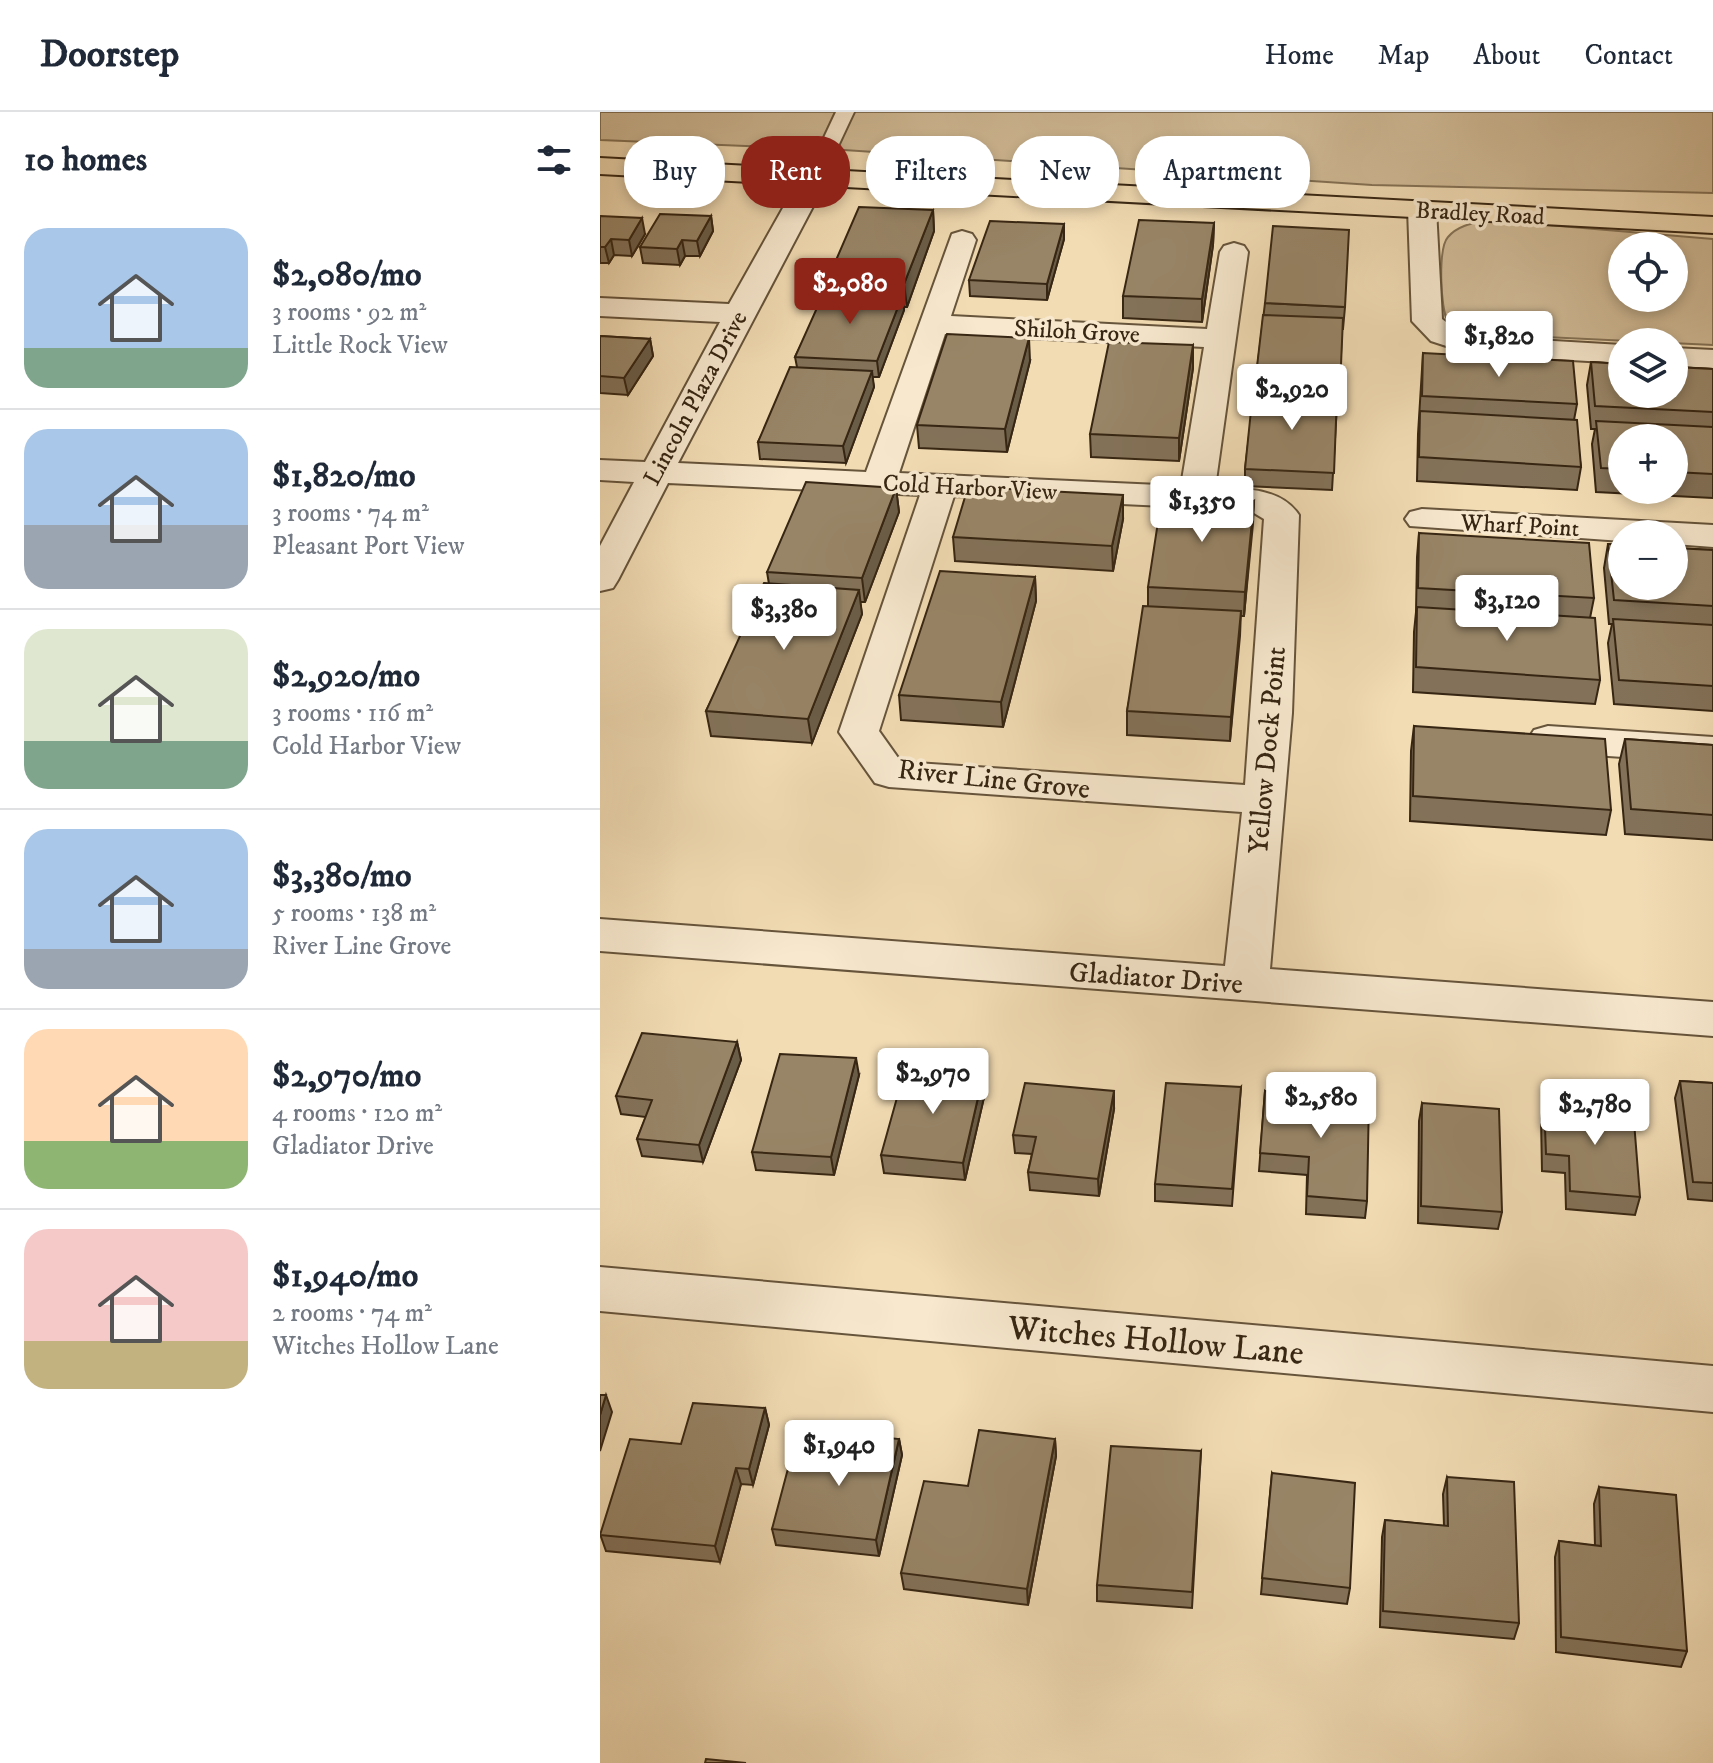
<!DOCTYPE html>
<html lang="en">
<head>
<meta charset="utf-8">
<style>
  body { margin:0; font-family:"IM FELL DW Pica",serif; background:#f6f6f7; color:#1f2937; height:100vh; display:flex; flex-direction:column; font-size:30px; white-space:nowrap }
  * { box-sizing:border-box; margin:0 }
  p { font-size:26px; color:#747a83 }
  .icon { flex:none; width:44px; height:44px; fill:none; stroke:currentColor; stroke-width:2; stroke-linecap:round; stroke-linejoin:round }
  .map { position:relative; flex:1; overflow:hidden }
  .sheet { display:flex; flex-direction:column; background:#fff; width:600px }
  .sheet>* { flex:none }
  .guide { position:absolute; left:24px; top:24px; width:760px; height:72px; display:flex; gap:16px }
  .tools { position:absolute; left:1008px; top:120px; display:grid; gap:16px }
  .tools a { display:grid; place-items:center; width:80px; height:80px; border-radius:50%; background:#fff; box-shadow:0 4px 12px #0003; font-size:40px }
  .price { position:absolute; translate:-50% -68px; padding:0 18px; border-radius:8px; background:#fff; color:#222; font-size:26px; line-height:52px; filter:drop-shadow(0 2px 4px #0008) }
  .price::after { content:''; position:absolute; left:50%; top:48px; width:24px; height:18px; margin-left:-12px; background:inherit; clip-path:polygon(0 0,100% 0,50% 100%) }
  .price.selected { background:#8f2418; color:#fff }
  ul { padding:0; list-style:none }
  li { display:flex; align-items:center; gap:24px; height:200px; padding:0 24px }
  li+li { border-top:2px solid #e0e1e3 }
  li span { display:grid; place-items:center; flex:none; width:224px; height:160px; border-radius:24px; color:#555 }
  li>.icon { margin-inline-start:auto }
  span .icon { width:96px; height:96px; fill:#fffc; stroke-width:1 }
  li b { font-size:34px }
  h2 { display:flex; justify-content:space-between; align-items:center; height:96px; padding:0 24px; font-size:34px }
  .chip { padding:0 28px; border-radius:32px; background:#fff; box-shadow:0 4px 12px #0003; font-size:28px; line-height:72px }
  .chip.selected { background:#8f2418; color:#fff }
  header { display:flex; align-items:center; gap:48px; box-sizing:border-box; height:112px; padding:0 40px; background:#fff; border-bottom:2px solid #e0e1e3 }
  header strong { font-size:38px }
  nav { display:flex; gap:44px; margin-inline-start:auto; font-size:28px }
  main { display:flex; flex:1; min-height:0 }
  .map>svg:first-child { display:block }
  .green { fill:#d2bd99; stroke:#847256; stroke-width:2; fill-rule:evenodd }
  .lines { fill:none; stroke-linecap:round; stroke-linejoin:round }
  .lane-casing { stroke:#66543b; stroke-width:4 }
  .street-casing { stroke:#66543b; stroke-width:4 }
  .primary-casing { stroke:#372613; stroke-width:4 }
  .lane { fill:#f7e8ce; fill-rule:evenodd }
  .street { fill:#f7e8ce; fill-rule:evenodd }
  .primary { fill:#f2dcb4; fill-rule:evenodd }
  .wall { fill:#837259; stroke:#372613; stroke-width:2; fill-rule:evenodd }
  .shaded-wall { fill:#6a5d48; stroke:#372613; stroke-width:2 }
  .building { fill:#988567; stroke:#372613; stroke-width:2 }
  .labels { text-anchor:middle; stroke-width:7; stroke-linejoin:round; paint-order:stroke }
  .far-street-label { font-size:24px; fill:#372613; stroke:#f7e8ce }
  .street-label { font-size:28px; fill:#372613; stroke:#f7e8ce }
  .near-street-label { font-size:34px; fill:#372613; stroke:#f7e8ce }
</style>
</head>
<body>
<header>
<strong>Doorstep</strong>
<nav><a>Home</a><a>Map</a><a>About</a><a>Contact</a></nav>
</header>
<main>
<section class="sheet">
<h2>10 homes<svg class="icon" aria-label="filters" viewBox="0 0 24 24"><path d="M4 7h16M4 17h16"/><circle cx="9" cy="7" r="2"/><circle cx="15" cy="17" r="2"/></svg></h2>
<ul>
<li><span style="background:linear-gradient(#a9c7e8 75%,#7fa58c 0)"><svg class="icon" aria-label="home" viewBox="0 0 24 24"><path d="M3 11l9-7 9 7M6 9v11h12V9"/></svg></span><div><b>$2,080/mo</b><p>3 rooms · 92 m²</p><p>Little Rock View</p></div></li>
<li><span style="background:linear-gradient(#a9c7e8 60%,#9aa5b1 0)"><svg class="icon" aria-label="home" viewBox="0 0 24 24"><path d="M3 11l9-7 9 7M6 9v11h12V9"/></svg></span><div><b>$1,820/mo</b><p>3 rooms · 74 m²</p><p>Pleasant Port View</p></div></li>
<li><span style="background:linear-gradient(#dfe7d0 70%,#7fa58c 0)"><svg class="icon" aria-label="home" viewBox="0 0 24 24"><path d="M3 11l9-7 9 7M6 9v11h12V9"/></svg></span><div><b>$2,920/mo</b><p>3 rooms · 116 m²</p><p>Cold Harbor View</p></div></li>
<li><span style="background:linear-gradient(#a9c7e8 75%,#9aa5b1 0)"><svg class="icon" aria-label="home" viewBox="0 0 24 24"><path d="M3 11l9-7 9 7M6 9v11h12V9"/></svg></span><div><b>$3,380/mo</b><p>5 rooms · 138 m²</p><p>River Line Grove</p></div></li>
<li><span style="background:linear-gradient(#ffd9b3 70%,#8fb573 0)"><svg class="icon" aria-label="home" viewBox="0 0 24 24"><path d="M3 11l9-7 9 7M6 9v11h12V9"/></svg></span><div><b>$2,970/mo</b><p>4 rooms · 120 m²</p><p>Gladiator Drive</p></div></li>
<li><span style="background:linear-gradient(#f6c9c9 70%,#c2b280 0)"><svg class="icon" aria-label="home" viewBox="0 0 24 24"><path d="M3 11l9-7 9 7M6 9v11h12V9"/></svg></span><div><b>$1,940/mo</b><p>2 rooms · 74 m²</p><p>Witches Hollow Lane</p></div></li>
</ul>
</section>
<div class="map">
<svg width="1113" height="1651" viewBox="0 0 1113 1651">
  <rect width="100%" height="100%" fill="#f2dcb4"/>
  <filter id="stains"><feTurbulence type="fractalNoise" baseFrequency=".0025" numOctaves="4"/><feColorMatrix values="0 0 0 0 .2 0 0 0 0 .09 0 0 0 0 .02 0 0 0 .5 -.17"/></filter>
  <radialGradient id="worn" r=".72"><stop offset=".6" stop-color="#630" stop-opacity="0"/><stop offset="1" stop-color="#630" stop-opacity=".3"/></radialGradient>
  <g class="green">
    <path d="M 0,0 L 1113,0 L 1113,81 L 772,73 L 244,38 L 0,28 Z"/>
    <path d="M 888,108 L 1113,127 L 1113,233 L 862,221 C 856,218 851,216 848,210 C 840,196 838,136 848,125 C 858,113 874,111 888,108 ZM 1022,134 L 1074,134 L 1074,186 L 1022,186 Z"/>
  </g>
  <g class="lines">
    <g class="lane-casing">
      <path id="lane" d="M 236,0 L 254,0 L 224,64 L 222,68 L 208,68 L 206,64 Z"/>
    </g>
    <g class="street-casing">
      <g id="street">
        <path d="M 215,56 L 225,58 L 229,64 L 78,351 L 266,360 L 352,122 L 362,119 L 372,122 L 376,128 L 351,204 L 607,217 L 620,140 L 624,134 L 634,131 L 644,134 L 648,140 L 615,376 C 644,377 680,375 699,403 L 692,601 L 670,857 L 1113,890 L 1113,924 L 0,839 L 0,807 L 625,854 L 642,700 L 289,675 L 275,671 L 239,620 L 320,383 L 68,371 L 18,468 L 13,476 L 0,479 L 0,434 L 34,370 L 0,368 L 0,348 L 45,350 L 120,210 L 0,204 L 0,186 L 129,192 L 201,64 L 205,58 ZM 345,222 L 604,235 L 581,374 L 299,361 ZM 354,384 L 649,398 L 664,407 L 645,673 L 301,650 L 279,619 Z"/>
        <path d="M 822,89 L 832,91 L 836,97 L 842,207 L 858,219 L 871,224 L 1022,233 L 1022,251 L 871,242 L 831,229 L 812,209 L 808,97 L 812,91 Z"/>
        <path d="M 1074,236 L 1113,238 L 1113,256 L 1074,254 Z"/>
        <path d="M 822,397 L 1113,413 L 1113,435 L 1074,432 L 1074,422 L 1022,422 L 1022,429 L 810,414 L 805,407 L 810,400 Z"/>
        <path d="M 948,614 L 1113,625 L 1113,651 L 948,640 L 934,636 L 928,627 L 934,618 Z"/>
        <path d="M 0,1155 L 1113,1254 L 1113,1300 L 0,1199 Z"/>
      </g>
    </g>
    <g class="primary-casing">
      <path id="primary" d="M 0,46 L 1113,105 L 1113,121 L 0,62 Z"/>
    </g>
    <use href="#lane" class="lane"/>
    <use href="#street" class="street"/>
    <use href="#primary" class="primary"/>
  </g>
  <g class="wall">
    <path d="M 333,98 L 334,119 L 307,195 L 304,195 L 304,198 L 279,265 L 272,265 L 274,275 L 246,351 L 160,347 L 158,330 L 197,255 L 195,245 L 228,178 L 227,169 Z"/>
    <path d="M 0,104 L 45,122 L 32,144 L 14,143 L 9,151 L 0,151 Z"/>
    <path d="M 111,104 L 113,119 L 100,144 L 85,144 L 80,153 L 43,151 L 40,135 Z"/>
    <path d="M 614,111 L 613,133 L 602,210 L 523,206 L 523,184 Z"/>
    <path d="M 464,112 L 464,127 L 447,188 L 370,184 L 369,168 Z"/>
    <path d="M 665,191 L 745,195 L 743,217 L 742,217 L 739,293 L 737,293 L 732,378 L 645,374 L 645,357 Z"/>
    <path d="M 0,224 L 50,227 L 53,244 L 28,283 L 0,281 Z"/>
    <path d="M 593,233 L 593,256 L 579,349 L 491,345 L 490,322 Z"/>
    <path d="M 823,241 L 977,292 L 974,308 L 981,355 L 977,378 L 817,369 L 818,322 Z"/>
    <path d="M 430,249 L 407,340 L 319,336 L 317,313 Z"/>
    <path d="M 991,250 L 1113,257 L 1113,386 L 996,380 L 992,332 L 995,317 L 991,317 L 987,273 ZM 1022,326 L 1074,326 L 1074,378 L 1022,378 Z"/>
    <path d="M 296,376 L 299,400 L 265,490 L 260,490 L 262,502 L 212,631 L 111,624 L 106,599 L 169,472 L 167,460 Z"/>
    <path d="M 654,389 L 644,504 L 640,504 L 630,629 L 527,623 L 527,599 L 548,495 L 548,475 Z"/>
    <path d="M 523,407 L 513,459 L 355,449 L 353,425 Z"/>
    <path d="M 819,421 L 994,486 L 990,506 L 1000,568 L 995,592 L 813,580 L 814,520 L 816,500 L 817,445 Z"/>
    <path d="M 1008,432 L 1113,438 L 1113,599 L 1014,592 L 1008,531 L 1012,512 L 1009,512 L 1004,456 Z"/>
    <path d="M 435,465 L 436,489 L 403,615 L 301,608 L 299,583 Z"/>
    <path d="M 814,614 L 1011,698 L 1006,723 L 810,709 L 811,639 Z"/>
    <path d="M 1025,627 L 1113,633 L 1113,728 L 1025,722 L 1019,652 Z"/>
    <path d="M 137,930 L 141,948 L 103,1050 L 42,1044 L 37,1027 L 46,1005 L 21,1002 L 16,984 Z"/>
    <path d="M 259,963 L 234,1063 L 156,1058 L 152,1040 Z"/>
    <path d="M 383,964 L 385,981 L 365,1068 L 284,1061 L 281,1043 Z"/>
    <path d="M 1080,969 L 1113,971 L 1113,1089 L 1088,1087 L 1075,986 Z"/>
    <path d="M 641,975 L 632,1094 L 555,1089 L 555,1072 Z"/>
    <path d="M 665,979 L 767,1089 L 765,1106 L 706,1102 L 707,1063 L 659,1059 Z"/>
    <path d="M 944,989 L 1040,1085 L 1035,1103 L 966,1097 L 965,1061 L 942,1059 L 941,1007 Z"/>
    <path d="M 822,991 L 902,1100 L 898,1117 L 818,1111 L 819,1009 Z"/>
    <path d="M 514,997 L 499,1084 L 430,1078 L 428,1060 L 432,1042 L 415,1041 L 413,1023 Z"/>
    <path d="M 165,1296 L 169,1313 L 153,1373 L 141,1372 L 120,1450 L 6,1439 L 0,1422 L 81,1332 Z"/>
    <path d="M 299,1327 L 302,1343 L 279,1444 L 176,1433 L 172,1417 L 215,1352 Z"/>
    <path d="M 455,1327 L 456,1344 L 428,1493 L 304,1477 L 301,1461 L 368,1374 Z"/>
    <path d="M 601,1339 L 592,1496 L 497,1489 L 497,1473 Z"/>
    <path d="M 672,1361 L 750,1476 L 747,1492 L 661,1482 Z"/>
    <path d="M 847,1365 L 919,1511 L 914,1527 L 780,1515 L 782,1425 L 785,1408 L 844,1414 L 843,1382 Z"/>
    <path d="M 999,1375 L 1087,1539 L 1081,1555 L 956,1540 L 955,1445 L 959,1429 L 995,1434 L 994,1392 Z"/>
  </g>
  <g class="shaded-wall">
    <path d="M 333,98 L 334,119 L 307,195 L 304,172 Z"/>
    <path d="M 111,104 L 113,119 L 100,144 L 97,129 Z"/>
    <path d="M 42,106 L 45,122 L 32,144 L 29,128 Z"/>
    <path d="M 614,111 L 613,133 L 602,210 L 602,187 Z"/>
    <path d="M 464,112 L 464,127 L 447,188 L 447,172 Z"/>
    <path d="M 11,127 L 14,143 L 9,151 L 5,135 Z"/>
    <path d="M 82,128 L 85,144 L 80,153 L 77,137 Z"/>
    <path d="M 303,182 L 304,198 L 279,265 L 277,249 Z"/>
    <path d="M 429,226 L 430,249 L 407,340 L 405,317 Z"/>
    <path d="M 50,227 L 53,244 L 28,283 L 24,266 Z"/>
    <path d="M 593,233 L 593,256 L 579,349 L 579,326 Z"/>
    <path d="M 272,259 L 274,275 L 246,351 L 243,334 Z"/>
    <path d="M 296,376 L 299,400 L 265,490 L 262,466 Z"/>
    <path d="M 523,383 L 523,407 L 513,459 L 512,434 Z"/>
    <path d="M 654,389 L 653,412 L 644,504 L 645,480 Z"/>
    <path d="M 435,465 L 436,489 L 403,615 L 401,590 Z"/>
    <path d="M 259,478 L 262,502 L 212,631 L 208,607 Z"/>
    <path d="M 641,499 L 640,524 L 630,629 L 631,605 Z"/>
    <path d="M 137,930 L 141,948 L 103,1050 L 99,1033 Z"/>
    <path d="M 256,946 L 259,963 L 234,1063 L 231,1045 Z"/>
    <path d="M 383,964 L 385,981 L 365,1068 L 363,1051 Z"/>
    <path d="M 514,979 L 514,997 L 499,1084 L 498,1067 Z"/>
    <path d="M 6,1283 L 12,1300 L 0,1339 L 0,1303 Z"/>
    <path d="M 165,1296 L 169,1313 L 153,1373 L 149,1357 Z"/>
    <path d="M 299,1327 L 302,1343 L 279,1444 L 276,1428 Z"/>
    <path d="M 455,1327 L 456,1344 L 428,1493 L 427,1477 Z"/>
    <path d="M 136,1356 L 141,1372 L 120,1450 L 115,1434 Z"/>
  </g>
  <g class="building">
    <path d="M 259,95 L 333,98 L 304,172 L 227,169 Z"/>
    <path d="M 60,102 L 111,104 L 97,129 L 82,128 L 77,137 L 40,135 Z"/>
    <path d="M 0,104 L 42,106 L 29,128 L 11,127 L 5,135 L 0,135 Z"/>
    <path d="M 539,108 L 614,111 L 602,187 L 523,184 Z"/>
    <path d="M 390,109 L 464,112 L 447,172 L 369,168 Z"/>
    <path d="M 673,114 L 749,118 L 745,195 L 665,191 Z"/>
    <path d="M 225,178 L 303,182 L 277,249 L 195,245 Z"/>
    <path d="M 663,203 L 743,206 L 740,276 L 655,272 Z"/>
    <path d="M 347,222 L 429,226 L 405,317 L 317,313 Z"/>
    <path d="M 0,224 L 50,227 L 24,266 L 0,264 Z"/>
    <path d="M 509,230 L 593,233 L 579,326 L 490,322 Z"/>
    <path d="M 823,241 L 973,249 L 977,292 L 822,284 Z"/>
    <path d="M 991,250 L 1022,252 L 1022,282 L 1074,282 L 1074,255 L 1113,257 L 1113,300 L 995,294 Z"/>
    <path d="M 190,255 L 272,259 L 243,334 L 158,330 Z"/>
    <path d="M 653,279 L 737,283 L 734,361 L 645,357 Z"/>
    <path d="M 820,299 L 977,308 L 981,355 L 819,345 Z"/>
    <path d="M 996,309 L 1113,315 L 1113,362 L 1074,360 L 1074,326 L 1022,326 L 1022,357 L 1001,356 Z"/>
    <path d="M 206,370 L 296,376 L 262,466 L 167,460 Z"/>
    <path d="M 368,375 L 523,383 L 512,434 L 353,425 Z"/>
    <path d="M 562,384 L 654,389 L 645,480 L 548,475 Z"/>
    <path d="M 819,421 L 989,431 L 994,486 L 818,476 Z"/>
    <path d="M 1008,432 L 1022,433 L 1022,474 L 1074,474 L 1074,436 L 1113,438 L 1113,494 L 1014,488 Z"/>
    <path d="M 340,459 L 435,465 L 401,590 L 299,583 Z"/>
    <path d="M 164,471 L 259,478 L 208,607 L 106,599 Z"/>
    <path d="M 543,494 L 641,499 L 631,605 L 527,599 Z"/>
    <path d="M 817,495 L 995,506 L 1000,568 L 816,555 Z"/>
    <path d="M 1013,507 L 1113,513 L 1113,574 L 1019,568 Z"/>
    <path d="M 814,614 L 1005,627 L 1011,698 L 813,684 Z"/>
    <path d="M 1025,627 L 1113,633 L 1113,703 L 1031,697 Z"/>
    <path d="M 42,921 L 137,930 L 99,1033 L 37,1027 L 52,988 L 16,984 Z"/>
    <path d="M 180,942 L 256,946 L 231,1045 L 152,1040 Z"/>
    <path d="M 305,957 L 383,964 L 363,1051 L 281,1043 Z"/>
    <path d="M 1080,969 L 1113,971 L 1113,1071 L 1093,1070 Z"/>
    <path d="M 425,971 L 514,979 L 498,1067 L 428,1060 L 436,1025 L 413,1023 Z"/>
    <path d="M 566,971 L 641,975 L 632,1077 L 555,1072 Z"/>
    <path d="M 665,979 L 769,986 L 767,1089 L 707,1084 L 709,1045 L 660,1041 Z"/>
    <path d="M 944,989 L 1033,997 L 1040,1085 L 970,1079 L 969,1044 L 946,1042 Z"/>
    <path d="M 822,991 L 899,997 L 902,1100 L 821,1094 Z"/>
    <path d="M 0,1283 L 6,1283 L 0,1303 Z"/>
    <path d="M 93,1291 L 165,1296 L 149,1357 L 136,1356 L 115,1434 L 0,1423 L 30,1327 L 81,1332 Z"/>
    <path d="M 379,1318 L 455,1327 L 427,1477 L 301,1461 L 324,1369 L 368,1374 Z"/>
    <path d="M 224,1319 L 299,1327 L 276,1428 L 172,1417 L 190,1349 L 215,1352 Z"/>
    <path d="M 511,1334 L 601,1339 L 592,1480 L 497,1473 Z"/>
    <path d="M 672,1361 L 755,1371 L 750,1476 L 662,1466 Z"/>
    <path d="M 847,1365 L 914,1370 L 919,1511 L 783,1499 L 785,1408 L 848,1414 Z"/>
    <path d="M 999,1375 L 1076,1383 L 1087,1539 L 961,1525 L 959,1429 L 1001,1434 Z"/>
    <path d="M 106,1647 L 146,1651 L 105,1651 Z"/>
  </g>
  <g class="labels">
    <g class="far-street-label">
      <text transform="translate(880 101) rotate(3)" y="8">Bradley Road</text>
      <text transform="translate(477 219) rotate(3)" y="8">Shiloh Grove</text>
      <text transform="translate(95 286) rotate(-62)" y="8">Lincoln Plaza Drive</text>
      <text transform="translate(370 375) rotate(3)" y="8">Cold Harbor View</text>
      <text transform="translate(920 413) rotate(3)" y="8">Wharf Point</text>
    </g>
    <g class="street-label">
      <text transform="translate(666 638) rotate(-85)" y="10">Yellow Dock Point</text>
      <text transform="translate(394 666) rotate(6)" y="10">River Line Grove</text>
      <text transform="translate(556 865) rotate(4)" y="10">Gladiator Drive</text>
    </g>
    <g class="near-street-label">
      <text transform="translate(556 1227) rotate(5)" y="12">Witches Hollow Lane</text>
    </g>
  </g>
  <rect width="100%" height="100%" filter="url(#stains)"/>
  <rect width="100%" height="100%" fill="url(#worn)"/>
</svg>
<div class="tools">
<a><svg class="icon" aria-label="locate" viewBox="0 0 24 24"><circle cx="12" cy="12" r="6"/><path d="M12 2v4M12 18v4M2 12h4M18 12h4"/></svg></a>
<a><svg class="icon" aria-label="layers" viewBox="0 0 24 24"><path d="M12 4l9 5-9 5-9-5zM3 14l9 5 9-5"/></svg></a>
<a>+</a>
<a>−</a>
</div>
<b class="price selected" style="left:250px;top:214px">$2,080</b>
<b class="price" style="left:899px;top:267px">$1,820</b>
<b class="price" style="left:692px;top:320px">$2,920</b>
<b class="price" style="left:602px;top:432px">$1,350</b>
<b class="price" style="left:907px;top:531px">$3,120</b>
<b class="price" style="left:184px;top:540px">$3,380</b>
<b class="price" style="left:333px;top:1004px">$2,970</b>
<b class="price" style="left:721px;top:1028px">$2,580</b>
<b class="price" style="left:995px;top:1035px">$2,780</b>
<b class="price" style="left:239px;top:1376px">$1,940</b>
<div class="guide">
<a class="chip">Buy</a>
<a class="chip selected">Rent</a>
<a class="chip">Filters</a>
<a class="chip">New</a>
<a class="chip">Apartment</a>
</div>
</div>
</main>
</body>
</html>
